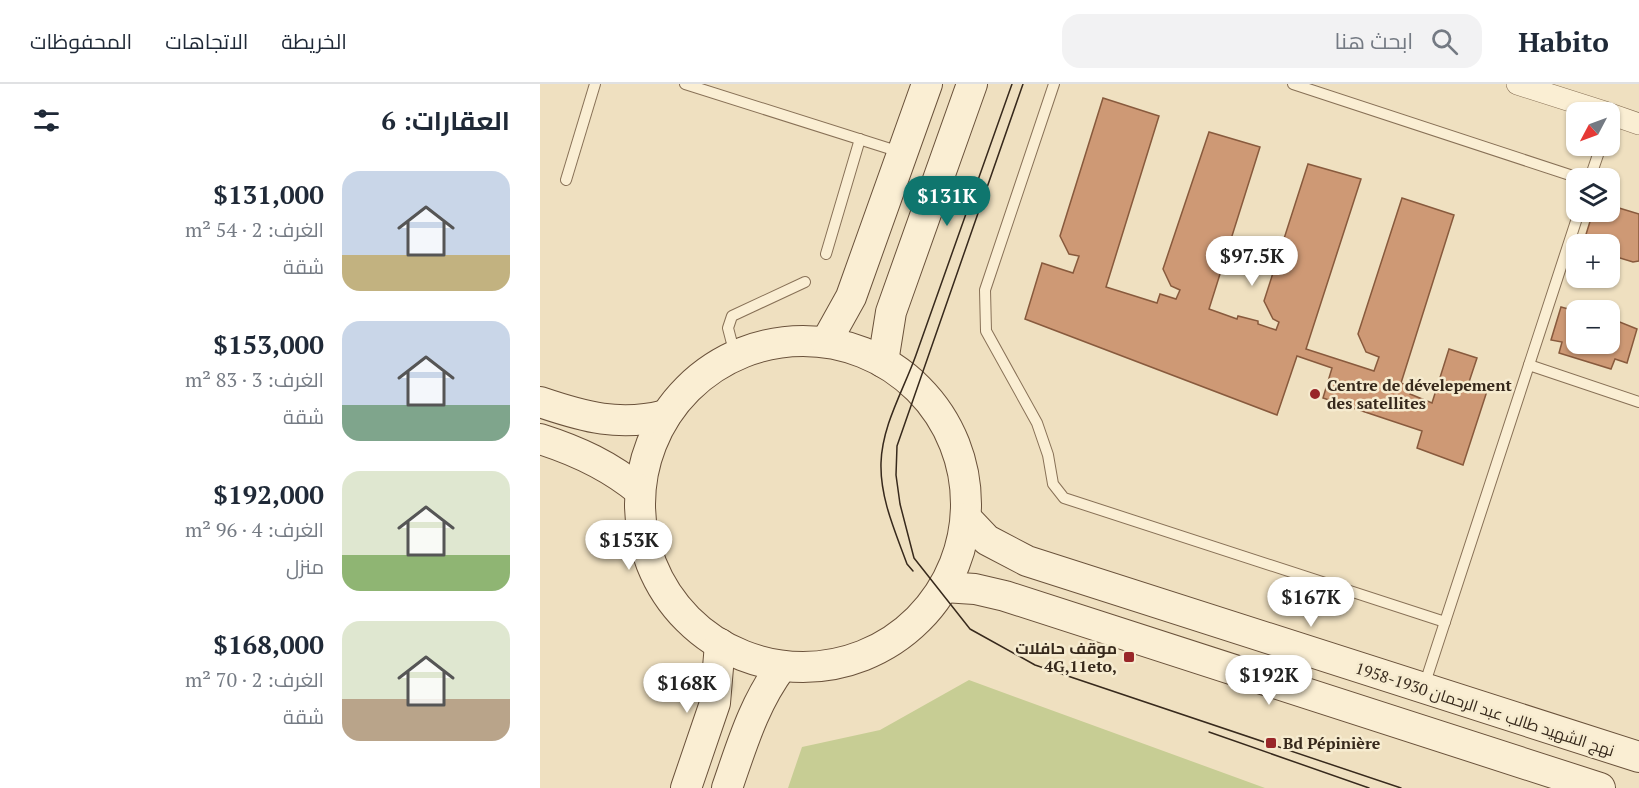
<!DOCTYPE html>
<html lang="ar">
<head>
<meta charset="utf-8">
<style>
  body { margin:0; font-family:"PT Serif",Cairo,serif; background:#f2f2f3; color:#1f2937; direction:rtl; height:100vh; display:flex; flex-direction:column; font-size:22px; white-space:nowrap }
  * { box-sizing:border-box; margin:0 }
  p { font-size:20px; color:#747a83 }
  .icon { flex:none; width:33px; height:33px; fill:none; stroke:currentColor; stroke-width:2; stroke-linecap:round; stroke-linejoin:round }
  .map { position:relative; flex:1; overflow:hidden; direction:ltr }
  .details { display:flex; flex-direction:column; background:#fff; width:540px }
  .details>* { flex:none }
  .needle { width:39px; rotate:229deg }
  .tools { position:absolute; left:1026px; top:18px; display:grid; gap:12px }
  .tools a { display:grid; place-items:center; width:54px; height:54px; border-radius:12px; background:#fff; box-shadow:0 2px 4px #0004; font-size:30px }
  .price { position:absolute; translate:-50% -51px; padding:0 14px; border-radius:21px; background:#fff; color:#222; font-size:20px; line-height:39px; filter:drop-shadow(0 2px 3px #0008) }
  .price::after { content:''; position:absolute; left:50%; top:36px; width:18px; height:14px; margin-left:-9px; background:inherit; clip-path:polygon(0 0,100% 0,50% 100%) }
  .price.on { background:#0f766e; color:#fff }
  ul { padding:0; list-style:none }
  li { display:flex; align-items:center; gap:18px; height:150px; padding:0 30px }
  li span { display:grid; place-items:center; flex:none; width:168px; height:120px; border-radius:18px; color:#555 }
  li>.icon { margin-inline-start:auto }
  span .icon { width:72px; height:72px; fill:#fffc; stroke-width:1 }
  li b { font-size:26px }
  h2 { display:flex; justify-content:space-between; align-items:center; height:72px; padding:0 30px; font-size:26px }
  header { display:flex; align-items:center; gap:36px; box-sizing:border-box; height:84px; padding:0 30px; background:#fff; border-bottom:2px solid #e0e1e3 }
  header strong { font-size:28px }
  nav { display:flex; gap:33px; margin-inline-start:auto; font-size:21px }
  .search { width:420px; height:54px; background:#f2f2f3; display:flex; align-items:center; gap:15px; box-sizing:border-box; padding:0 21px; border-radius:18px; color:#747a83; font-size:22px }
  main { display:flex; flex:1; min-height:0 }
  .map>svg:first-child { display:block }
  .green { fill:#c7cd94 }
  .building { fill:#ce9975; stroke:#885a3d; stroke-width:1.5 }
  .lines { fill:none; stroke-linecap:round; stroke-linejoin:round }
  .service-casing { stroke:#887157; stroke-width:12 }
  .minor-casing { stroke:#887157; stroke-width:22 }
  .secondary-casing { stroke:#6a523b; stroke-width:32 }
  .service { stroke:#faeed3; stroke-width:10 }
  .minor { stroke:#faeed3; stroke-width:21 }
  .secondary { stroke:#faeed3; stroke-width:30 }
  .tram { stroke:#37291c; stroke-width:1.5 }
  .poi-dot { fill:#992628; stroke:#f6ebcf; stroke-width:2 }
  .labels { text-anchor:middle; stroke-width:5; stroke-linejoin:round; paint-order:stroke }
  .poi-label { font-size:16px; font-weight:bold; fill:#37291c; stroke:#f6ebcf; text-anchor:start }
  .street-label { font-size:16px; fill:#37291c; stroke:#f6ebcf }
</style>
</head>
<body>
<header>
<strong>Habito</strong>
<div class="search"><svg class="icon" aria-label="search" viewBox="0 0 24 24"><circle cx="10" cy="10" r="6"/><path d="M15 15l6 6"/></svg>ابحث هنا</div>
<nav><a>الخريطة</a><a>الاتجاهات</a><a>المحفوظات</a></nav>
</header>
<main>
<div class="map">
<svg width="1099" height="704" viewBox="0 0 1099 704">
  <rect width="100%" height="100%" fill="#efe0c0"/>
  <path class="green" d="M 429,596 L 725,704 L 248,704 L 262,663 L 340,646 Z"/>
  <g class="building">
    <path d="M 563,14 L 619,32 L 566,203 L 617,219 L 620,210 L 636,215 L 640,206 L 631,202 L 623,185 L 669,48 L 720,63 L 669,225 L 697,235 L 698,232 L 718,237 L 718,240 L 736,246 L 739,238 L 733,235 L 724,217 L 768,80 L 821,95 L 766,265 L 834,287 L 839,273 L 826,268 L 818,250 L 862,114 L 914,131 L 861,299 L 873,303 L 870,310 L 892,319 L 909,265 L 937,274 L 929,298 L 948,304 L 923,381 L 877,364 L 882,347 L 783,314 L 792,284 L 757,272 L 737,331 L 485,235 L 502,179 L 533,189 L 539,172 L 529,170 L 520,152 Z"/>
    <path d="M 1079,124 L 1099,130 L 1099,177 L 1093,178 L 1070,171 L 1070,160 L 1043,160 L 1053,128 L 1076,134 Z"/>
    <path d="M 1021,223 L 1036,227 L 1036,260 L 1070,260 L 1070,234 L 1097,245 L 1087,279 L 1075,275 L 1071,285 L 1019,269 L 1022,258 L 1011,256 Z"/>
  </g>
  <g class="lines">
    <g class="service-casing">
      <g id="service">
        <path d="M 145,0 L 360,68"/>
        <path d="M 514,0 L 445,206 L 446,247 L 497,339 L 508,371 L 513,400 L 524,414 L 905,538"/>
        <path d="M 753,0 L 1039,94"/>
        <path d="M 1050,94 L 1061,62"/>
        <path d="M 26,96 L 55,0"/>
        <path d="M 286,170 L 320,55"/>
        <path d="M 195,271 L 188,244 L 192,232 L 265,198"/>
        <path d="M 989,281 L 1099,318"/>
        <path d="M 884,602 L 1039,128"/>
      </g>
    </g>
    <g class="minor-casing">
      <g id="minor">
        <path d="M 977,0 L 1065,28"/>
        <path d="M 1070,30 L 1099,40"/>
      </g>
    </g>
    <g class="secondary-casing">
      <g id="secondary">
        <circle cx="263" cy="420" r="163"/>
        <path d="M 286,258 L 311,213 L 387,0"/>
        <path d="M 343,278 L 351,228 L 432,0"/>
        <path d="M 0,318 C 44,333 80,343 126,331"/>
        <path d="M 0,355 C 38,367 70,382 100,407"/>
        <path d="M 426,434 L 447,456 L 487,477 L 1099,673"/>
        <path d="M 404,503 L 435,505 L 465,512 L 1060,704"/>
        <path d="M 146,704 L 175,619 L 180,560"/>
        <path d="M 187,704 C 202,661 214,619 242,582"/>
      </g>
    </g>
    <use href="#service" class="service"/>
    <use href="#minor" class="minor"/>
    <use href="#secondary" class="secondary"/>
    <g class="tram">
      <path d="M 483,0 L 357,362 L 356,391 L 360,420 L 374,474 L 430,545 L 495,581 L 861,704"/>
      <path d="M 373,487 L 367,480 C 355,447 340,414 341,379 C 342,341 364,305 376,271 C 408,180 440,90 472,0"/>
      <path d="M 669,648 L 829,704"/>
    </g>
  </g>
  <g class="poi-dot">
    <circle cx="775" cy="310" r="6"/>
    <rect x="583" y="567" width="12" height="12" rx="3"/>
    <rect x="725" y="653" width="12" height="12" rx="3"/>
  </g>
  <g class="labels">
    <g class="poi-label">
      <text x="787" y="307">Centre de dévelepement<tspan x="787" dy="18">des satellites</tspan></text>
      <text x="577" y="570" text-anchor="end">موقف حافلات<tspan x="577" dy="18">4G,11eto,</tspan></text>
      <text x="743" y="665">Bd Pépinière</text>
    </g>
    <g class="street-label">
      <text transform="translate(945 625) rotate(18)" y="6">نهج الشهيد طالب عبد الرحمان 1930-1958</text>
    </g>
  </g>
</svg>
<div class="tools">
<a><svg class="needle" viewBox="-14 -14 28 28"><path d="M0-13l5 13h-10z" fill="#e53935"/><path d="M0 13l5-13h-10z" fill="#747a83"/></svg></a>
<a><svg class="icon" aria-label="layers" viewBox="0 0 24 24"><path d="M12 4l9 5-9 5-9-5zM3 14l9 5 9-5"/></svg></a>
<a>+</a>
<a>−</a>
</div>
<b class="price on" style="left:407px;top:143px">$131K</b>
<b class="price" style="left:712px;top:203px">$97.5K</b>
<b class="price" style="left:89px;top:487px">$153K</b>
<b class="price" style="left:771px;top:544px">$167K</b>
<b class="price" style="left:729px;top:622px">$192K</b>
<b class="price" style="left:147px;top:630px">$168K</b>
</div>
<section class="details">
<h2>العقارات: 6<svg class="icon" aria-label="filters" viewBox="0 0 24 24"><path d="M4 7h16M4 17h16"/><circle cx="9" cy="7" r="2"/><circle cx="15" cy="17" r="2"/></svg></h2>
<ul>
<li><span style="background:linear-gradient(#c9d6e8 70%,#c2b280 0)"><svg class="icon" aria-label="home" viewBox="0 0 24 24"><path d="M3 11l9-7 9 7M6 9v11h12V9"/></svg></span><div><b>$131,000</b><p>الغرف: 2 · 54 m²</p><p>شقة</p></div></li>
<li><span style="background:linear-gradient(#c9d6e8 70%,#7fa58c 0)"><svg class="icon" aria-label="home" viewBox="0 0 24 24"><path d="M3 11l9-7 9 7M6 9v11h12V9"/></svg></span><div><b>$153,000</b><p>الغرف: 3 · 83 m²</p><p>شقة</p></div></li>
<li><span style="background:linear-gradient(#dfe7d0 70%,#8fb573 0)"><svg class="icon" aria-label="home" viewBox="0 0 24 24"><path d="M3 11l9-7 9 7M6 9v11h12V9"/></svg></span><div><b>$192,000</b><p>الغرف: 4 · 96 m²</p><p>منزل</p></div></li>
<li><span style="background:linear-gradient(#dfe7d0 65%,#b9a48a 0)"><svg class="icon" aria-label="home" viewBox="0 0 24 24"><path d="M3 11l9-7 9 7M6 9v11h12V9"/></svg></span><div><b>$168,000</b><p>الغرف: 2 · 70 m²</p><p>شقة</p></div></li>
</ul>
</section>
</main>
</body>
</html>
